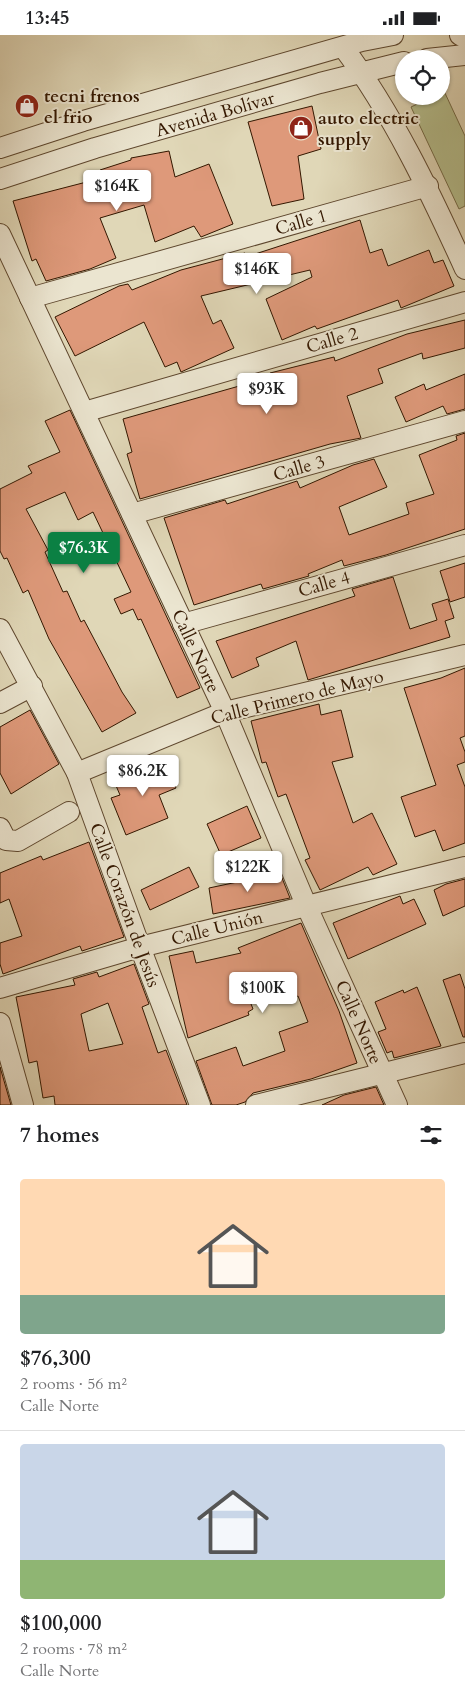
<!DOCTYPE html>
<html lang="en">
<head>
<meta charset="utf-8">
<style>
  body { margin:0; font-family:Cardo,serif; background:#f6f6f6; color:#202124; height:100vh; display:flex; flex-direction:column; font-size:19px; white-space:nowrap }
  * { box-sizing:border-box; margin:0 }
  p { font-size:16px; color:#757577 }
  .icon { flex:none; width:28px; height:28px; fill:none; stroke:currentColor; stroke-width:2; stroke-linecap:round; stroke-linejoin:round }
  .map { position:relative; height:1070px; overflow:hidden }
  .side { display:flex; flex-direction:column; background:#fff; flex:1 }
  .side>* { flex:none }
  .tools { position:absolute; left:395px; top:15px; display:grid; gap:10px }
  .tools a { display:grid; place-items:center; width:55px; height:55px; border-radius:50%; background:#fff; box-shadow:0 1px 4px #0004; font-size:25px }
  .price { position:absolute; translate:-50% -42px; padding:0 11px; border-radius:5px; background:#fff; color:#222; font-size:16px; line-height:32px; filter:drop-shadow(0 1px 2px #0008) }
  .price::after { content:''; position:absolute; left:50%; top:30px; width:15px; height:11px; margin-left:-8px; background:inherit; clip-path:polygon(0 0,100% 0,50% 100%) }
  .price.current { background:#0b8043; color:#fff }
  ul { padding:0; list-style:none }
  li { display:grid; align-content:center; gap:10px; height:265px; padding:0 20px }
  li+li { border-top:1px solid #e0e0e0 }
  li span { display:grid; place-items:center; height:155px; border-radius:5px; color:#555 }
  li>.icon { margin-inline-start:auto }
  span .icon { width:90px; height:90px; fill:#fffc; stroke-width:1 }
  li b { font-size:21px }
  h2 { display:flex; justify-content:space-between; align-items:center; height:60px; padding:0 20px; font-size:21px }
  .status { display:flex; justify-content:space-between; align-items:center; height:35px; padding:0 25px; background:#fff; direction:ltr }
  .status svg { height:14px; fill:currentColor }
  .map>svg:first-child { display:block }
  .green { fill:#b5be8d; stroke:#746a46 }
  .building { fill:#de997a; stroke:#331700; fill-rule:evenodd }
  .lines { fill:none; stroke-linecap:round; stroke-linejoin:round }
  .minor-casing { stroke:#5e472e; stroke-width:22 }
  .minor { stroke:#ebe5d0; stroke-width:20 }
  .labels { text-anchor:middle; stroke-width:4; stroke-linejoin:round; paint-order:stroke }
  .poi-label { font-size:18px; font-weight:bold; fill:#331700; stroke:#ebe5d0; text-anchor:start }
  .street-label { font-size:18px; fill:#331700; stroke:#ebe5d0 }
</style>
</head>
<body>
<div class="status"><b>13:45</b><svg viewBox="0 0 49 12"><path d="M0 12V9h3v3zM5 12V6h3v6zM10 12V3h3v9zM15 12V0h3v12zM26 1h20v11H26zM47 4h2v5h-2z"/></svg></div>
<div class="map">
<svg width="465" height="1070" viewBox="0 0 465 1070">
  <rect width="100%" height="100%" fill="#e0d7b7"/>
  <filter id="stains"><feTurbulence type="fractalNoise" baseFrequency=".004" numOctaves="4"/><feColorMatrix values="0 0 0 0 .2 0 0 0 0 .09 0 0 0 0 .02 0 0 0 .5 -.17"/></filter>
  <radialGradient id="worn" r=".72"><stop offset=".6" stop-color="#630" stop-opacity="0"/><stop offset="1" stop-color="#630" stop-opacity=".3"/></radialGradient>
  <path class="green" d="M 444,56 L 465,101 L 465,171 L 459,174 L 411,72 L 434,61 L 441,61 L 441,58 Z"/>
  <g class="building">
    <path d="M 312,71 L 321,114 L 298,121 L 304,164 L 272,171 L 248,87 Z"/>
    <path d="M 169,116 L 175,142 L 209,129 L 233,189 L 201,202 L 194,191 L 155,207 L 144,170 L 100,183 L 116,223 L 90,234 L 46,246 L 36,224 L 32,226 L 13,166 L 102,143 L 100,135 L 131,125 L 131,123 Z"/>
    <path d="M 360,185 L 370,218 L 382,214 L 388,231 L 429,215 L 434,228 L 443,225 L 454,251 L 401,273 L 398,265 L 317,294 L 315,291 L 282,305 L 266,264 L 312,242 L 310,235 L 201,261 L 213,289 L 221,285 L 234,313 L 181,337 L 177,327 L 165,332 L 144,287 L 75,321 L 55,282 L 119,251 L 128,249 L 132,255 L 181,235 L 245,218 L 246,222 Z"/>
    <path d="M 465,285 L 465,313 L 423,324 L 422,318 L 378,334 L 383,348 L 347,361 L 361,403 L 330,409 L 140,464 L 127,419 L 132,417 L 123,384 L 271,342 L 270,338 L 334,322 L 335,326 L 407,299 Z"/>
    <path d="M 465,339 L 465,374 L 447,379 L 443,371 L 406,387 L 395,362 L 424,349 L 426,355 Z"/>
    <path d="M 70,375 L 200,653 L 177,663 L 141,584 L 138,585 L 133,574 L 121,579 L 114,564 L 131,557 L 93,477 L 78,485 L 65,457 L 26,474 L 48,515 L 45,517 L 63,557 L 67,556 L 81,587 L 84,585 L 122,657 L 136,678 L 102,697 L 49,604 L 28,555 L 23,558 L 7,523 L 4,524 L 0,516 L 0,454 L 32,438 L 28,431 L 60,417 L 45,386 Z"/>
    <path d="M 465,398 L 465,494 L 386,520 L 344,531 L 342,525 L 308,539 L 309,541 L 263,554 L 261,549 L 194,570 L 164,483 L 225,465 L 227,469 L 297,446 L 300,453 L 353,430 L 374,424 L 387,452 L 339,472 L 349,500 L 409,479 L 406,468 L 434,459 L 419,420 L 457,405 L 456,401 Z"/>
    <path d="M 465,528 L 465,562 L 450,567 L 440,536 Z"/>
    <path d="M 393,542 L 410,594 L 437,585 L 432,569 L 448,564 L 454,583 L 445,586 L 450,602 L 308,645 L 296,606 L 256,623 L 259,631 L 232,643 L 216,606 L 355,561 L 352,554 Z"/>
    <path d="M 465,633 L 465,701 L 460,703 L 465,717 L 465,727 L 457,730 L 465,752 L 465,808 L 443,816 L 435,795 L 415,802 L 401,762 L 436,750 L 404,653 L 441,643 Z"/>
    <path d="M 319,669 L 321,680 L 341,675 L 353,722 L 332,727 L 353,788 L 372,778 L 397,829 L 373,840 L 368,832 L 320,855 L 305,825 L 310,823 L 286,759 L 278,762 L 266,727 L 262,728 L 251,686 Z"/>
    <path d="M 30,675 L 59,729 L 11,759 L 0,738 L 0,692 Z"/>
    <path d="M 165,725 L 176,753 L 159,760 L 168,783 L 126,800 L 111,763 L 120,760 L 114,746 Z"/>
    <path d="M 247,771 L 261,803 L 221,820 L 207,789 Z"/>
    <path d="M 89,807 L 124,902 L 82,916 L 80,911 L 3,939 L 0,929 L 0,908 L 22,901 L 9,864 L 0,868 L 0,838 L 41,821 L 43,825 Z"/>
    <path d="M 189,832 L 199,852 L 150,875 L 141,855 Z"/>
    <path d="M 280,838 L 290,863 L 213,879 L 209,853 Z"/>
    <path d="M 465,844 L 465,871 L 443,881 L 434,855 L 446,849 Z"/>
    <path d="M 400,861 L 403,869 L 414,864 L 426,889 L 348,924 L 333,888 Z"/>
    <path d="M 301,888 L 339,976 L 357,1028 L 311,1044 L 253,1058 L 245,1067 L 236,1070 L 212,1070 L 196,1026 L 236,1012 L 243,1031 L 285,1016 L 279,997 L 308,987 L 298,961 L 282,967 L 273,946 L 246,956 L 253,974 L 248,977 L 249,980 L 188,1003 L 169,921 L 193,916 L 196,928 L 241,918 L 238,913 Z"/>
    <path d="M 134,929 L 149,969 L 142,972 L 158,1018 L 166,1015 L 187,1070 L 55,1070 L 54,1061 L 43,1063 L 37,1026 L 29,1028 L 16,962 L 75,950 L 73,944 L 97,937 L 99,942 ZM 108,968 L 123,1009 L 89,1016 L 81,979 Z"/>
    <path d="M 460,939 L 465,954 L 465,1002 L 463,1002 L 443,945 Z"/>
    <path d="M 417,952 L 441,1011 L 394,1023 L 392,1016 L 387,1018 L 378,997 L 386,994 L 375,967 L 403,955 L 404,958 Z"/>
    <path d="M 0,1032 L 11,1070 L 0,1070 Z"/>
    <path d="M 376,1052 L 384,1070 L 322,1070 L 344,1060 Z"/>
  </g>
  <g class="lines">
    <g class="minor-casing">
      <g id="minor">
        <path d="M 460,0 L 465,3"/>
        <path d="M 343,12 C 393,79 430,157 465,234"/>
        <path d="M 427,24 L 465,20"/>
        <path d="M 0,113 L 83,86 L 362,6 L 393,0"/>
        <path d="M 0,144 L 95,113 L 320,48 L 404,27"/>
        <path d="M 0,199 L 225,677 L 307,872 L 397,1070"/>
        <path d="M 30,263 L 428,151"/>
        <path d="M 84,377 L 465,267"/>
        <path d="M 132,479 L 465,386"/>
        <path d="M 183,589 L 465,510"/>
        <path d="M 0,594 L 77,738 L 140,912 L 200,1070"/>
        <path d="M 0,668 L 32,651"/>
        <path d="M 77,738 L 225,677 L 465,620"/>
        <path d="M 0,793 L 6,805 L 18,806 L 69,777"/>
        <path d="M 0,953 L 140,912 L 465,832"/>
        <path d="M 0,988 L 23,1070"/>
        <path d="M 256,1070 L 465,1018"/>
      </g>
    </g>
    <use href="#minor" class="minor"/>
  </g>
  <defs>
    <g id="shop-disc" transform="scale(1.25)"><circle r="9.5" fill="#8f2418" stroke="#ebe5d0"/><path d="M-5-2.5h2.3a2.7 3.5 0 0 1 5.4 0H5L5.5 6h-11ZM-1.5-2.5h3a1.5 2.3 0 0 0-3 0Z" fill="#fff"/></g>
  </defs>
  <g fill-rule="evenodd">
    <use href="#shop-disc" x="27" y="71"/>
    <use href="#shop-disc" x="301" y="93"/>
  </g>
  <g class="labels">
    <g class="poi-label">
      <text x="44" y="67">tecni frenos<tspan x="44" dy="21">el frio</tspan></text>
      <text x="318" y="89">auto electric<tspan x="318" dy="21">supply</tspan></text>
    </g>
    <g class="street-label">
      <text transform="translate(215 79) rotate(-16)" y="6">Avenida Bolívar</text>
      <text transform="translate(301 187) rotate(-16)" y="6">Calle 1</text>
      <text transform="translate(332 305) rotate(-16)" y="6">Calle 2</text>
      <text transform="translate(299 433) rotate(-16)" y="6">Calle 3</text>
      <text transform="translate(324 549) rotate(-16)" y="6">Calle 4</text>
      <text transform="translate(196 616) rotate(65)" y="6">Calle Norte</text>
      <text transform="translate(297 662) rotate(-14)" y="6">Calle Primero de Mayo</text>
      <text transform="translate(125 870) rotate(70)" y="6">Calle Corazón de Jesús</text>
      <text transform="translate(217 893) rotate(-14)" y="6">Calle Unión</text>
      <text transform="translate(359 987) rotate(66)" y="6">Calle Norte</text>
    </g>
  </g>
  <rect width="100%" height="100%" filter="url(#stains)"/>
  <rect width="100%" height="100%" fill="url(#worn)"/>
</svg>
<div class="tools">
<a><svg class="icon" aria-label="locate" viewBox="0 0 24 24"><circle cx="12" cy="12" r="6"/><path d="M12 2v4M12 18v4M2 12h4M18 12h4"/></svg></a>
</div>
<b class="price" style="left:117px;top:177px">$164K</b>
<b class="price" style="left:257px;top:260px">$146K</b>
<b class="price" style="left:267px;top:380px">$93K</b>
<b class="price current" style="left:84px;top:539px">$76.3K</b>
<b class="price" style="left:143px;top:762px">$86.2K</b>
<b class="price" style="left:248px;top:858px">$122K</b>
<b class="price" style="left:263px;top:979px">$100K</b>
</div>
<section class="side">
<h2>7 homes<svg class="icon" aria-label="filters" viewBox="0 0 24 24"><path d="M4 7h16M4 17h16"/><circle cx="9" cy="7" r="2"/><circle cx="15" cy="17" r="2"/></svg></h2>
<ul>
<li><span style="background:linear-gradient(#ffd9b3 75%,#7fa58c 0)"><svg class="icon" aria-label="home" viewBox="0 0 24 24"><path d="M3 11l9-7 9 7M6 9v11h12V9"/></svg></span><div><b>$76,300</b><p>2 rooms · 56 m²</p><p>Calle Norte</p></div></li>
<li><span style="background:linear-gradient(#c9d6e8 75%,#8fb573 0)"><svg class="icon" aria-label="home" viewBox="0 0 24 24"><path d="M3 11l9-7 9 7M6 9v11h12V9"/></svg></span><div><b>$100,000</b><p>2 rooms · 78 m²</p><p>Calle Norte</p></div></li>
</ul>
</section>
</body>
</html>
